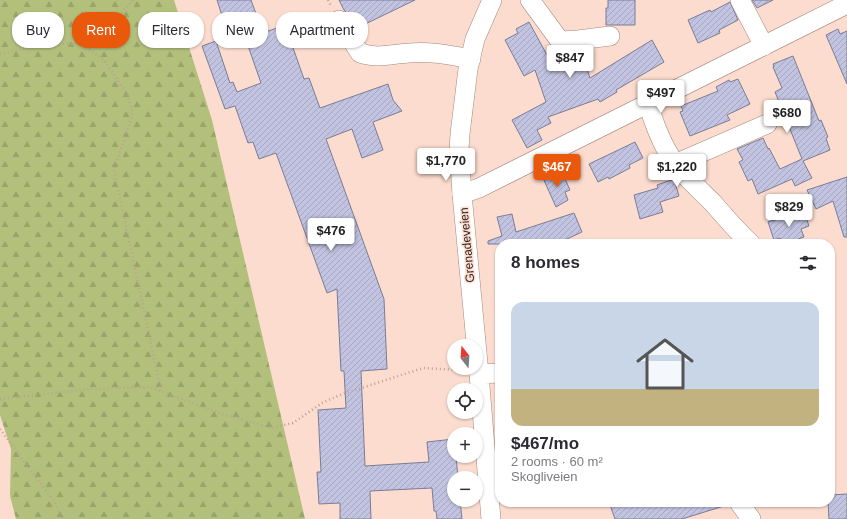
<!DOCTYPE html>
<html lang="en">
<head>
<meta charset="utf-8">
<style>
  body { margin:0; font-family:Helvetica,sans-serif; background:#f7f7f7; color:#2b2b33; height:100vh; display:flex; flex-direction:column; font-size:15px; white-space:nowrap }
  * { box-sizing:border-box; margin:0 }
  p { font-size:13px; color:#7c7c81 }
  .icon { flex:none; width:22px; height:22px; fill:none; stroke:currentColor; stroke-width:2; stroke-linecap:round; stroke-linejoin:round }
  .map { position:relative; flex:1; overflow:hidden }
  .details { position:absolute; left:495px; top:239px; width:340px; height:268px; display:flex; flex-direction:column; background:#fff; border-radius:16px; box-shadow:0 1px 3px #0004 }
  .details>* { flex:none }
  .top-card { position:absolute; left:12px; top:12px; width:380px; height:36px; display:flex; gap:8px }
  .needle { width:26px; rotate:343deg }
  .buttons { position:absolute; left:447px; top:339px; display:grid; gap:8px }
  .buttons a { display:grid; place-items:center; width:36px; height:36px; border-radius:50%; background:#fff; box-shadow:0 1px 3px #0004; font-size:20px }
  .price { position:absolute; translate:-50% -34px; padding:0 9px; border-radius:4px; background:#fff; color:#222; font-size:13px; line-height:26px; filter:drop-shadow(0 1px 2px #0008) }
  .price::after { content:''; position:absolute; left:50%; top:24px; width:12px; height:9px; margin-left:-6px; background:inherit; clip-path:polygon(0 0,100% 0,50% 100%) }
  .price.current { background:#ea580c; color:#fff }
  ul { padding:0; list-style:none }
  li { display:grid; align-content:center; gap:8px; height:212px; padding:0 16px }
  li+li { border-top:1px solid #e1e1e2 }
  li span { display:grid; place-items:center; height:124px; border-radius:12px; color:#555 }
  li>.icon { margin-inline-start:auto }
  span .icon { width:72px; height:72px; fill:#fffc; stroke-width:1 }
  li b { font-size:17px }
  h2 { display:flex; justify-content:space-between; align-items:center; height:48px; padding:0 16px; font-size:17px }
  .chip { padding:0 14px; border-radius:16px; background:#fff; box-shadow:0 1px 3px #0004; font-size:14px; line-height:36px }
  .chip.current { background:#ea580c; color:#fff }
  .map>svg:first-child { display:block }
  .forest { fill:url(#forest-firs) }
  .building { fill:url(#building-hatch); stroke:#7b7c97 }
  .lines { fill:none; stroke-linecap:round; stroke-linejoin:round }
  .street-casing { stroke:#a5877a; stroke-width:20 }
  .path { stroke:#baa196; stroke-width:2.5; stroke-dasharray:1 3; stroke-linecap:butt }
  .street { stroke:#fff; stroke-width:19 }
  .labels { text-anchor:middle; stroke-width:3; stroke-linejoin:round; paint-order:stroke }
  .street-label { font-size:12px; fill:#271c17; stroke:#fcdcce }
</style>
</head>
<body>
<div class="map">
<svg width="847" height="519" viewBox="0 0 847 519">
  <defs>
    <pattern id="forest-firs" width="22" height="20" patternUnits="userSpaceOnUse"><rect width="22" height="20" fill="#b3c07c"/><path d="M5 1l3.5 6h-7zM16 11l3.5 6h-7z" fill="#9aa46a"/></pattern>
    <pattern id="building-hatch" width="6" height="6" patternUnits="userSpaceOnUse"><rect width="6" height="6" fill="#c2c3e1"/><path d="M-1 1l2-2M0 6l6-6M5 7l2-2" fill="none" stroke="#a7a7c0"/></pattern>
  </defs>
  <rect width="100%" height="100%" fill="#fcdcce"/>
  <path class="forest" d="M 0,0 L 174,0 L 212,120 L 305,519 L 16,519 L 10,496 L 11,449 L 0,415 Z"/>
  <g class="building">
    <path d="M 217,0 L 251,0 L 263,33 L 285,25 L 304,79 L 309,78 L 320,108 L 388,84 L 393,100 L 402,111 L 373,122 L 383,150 L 362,158 L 352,129 L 326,139 L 384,299 L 387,369 L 361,371 L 365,466 L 429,462 L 427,442 L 454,439 L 454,456 L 456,456 L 458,478 L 454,478 L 454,500 L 460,500 L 462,519 L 437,519 L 436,511 L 434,511 L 432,488 L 370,491 L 371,519 L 340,519 L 340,503 L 319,504 L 317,472 L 321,472 L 318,410 L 346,408 L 344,371 L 341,371 L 337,289 L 327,293 L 276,153 L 259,159 L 253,142 L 248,143 L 235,106 L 225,109 L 202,46 L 216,41 L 230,83 L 233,82 L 237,92 L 261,83 L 239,20 L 225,25 Z"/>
    <path d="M 339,0 L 415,0 L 357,28 L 348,14 L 344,10 Z"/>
    <path d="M 608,0 L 635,0 L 635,25 L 606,25 L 606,8 L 608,8 Z"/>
    <path d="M 752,0 L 773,0 L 757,8 Z"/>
    <path d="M 730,2 L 738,20 L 719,30 L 720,33 L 698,43 L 688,20 L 710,10 L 711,12 Z"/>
    <path d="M 529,22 L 547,55 L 558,52 L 581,51 L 590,78 L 652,40 L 664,62 L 616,90 L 617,92 L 600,102 L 598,99 L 548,117 L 551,123 L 537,130 L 542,140 L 527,148 L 512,120 L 546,102 L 535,70 L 524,76 L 505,40 L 518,33 L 516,29 Z"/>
    <path d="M 838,29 L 840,34 L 847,31 L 847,84 L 826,35 Z"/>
    <path d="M 793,56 L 819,121 L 821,120 L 828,137 L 826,138 L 830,150 L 803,161 L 812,178 L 795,186 L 792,179 L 758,194 L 752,179 L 748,181 L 739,162 L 743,160 L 737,149 L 763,138 L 768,149 L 769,148 L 780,169 L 802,159 L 775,92 L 782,88 L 773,67 L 774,67 L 773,64 Z"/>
    <path d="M 738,79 L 750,104 L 727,115 L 730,120 L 690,136 L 680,112 L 683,111 L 681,106 L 718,91 L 716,87 L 729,80 L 730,82 Z"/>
    <path d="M 635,142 L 643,158 L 629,165 L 630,168 L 609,179 L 608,177 L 598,182 L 589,164 Z"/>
    <path d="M 561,170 L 570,190 L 565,192 L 568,200 L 556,207 L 543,178 Z"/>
    <path d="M 847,177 L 847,237 L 844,237 L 833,201 L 816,209 L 807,190 Z"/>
    <path d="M 674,179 L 679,196 L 660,202 L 663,212 L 640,219 L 634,195 L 658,188 L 657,185 Z"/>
    <path d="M 804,211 L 809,226 L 801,229 L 804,237 L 798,239 L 800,244 L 783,244 L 780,238 L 774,240 L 768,222 Z"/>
    <path d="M 574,213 L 582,232 L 556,244 L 488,244 L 488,241 L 502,236 L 497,217 L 512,214 L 516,232 Z"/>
    <path d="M 847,494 L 847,519 L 829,519 L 828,502 L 830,502 L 830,495 Z"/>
    <path d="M 609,502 L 727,502 L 727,505 L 682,519 L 615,519 Z"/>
  </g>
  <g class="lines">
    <g class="street-casing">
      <g id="street">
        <path d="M 530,0 L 560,41 L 578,40 L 610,36"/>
        <path d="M 740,0 L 764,46"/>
        <path d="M 339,20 L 360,53 C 377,59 392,54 409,53 C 430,51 450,55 471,59"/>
        <path d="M 648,103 C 654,124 662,145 674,162 C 685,177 700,190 713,203 C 725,217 737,231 751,244"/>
        <path d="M 675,164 L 767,124"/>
        <path d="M 462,194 L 479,188 L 847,4"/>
        <path d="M 479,374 L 462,194 L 459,150 L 460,134 L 468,69 L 475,39 L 492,0"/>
        <path d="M 739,502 L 751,519"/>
        <path d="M 491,519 L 479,374 L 500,373"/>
      </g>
    </g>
    <g class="path">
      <path d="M 328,0 L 331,6"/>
      <path d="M 80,43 L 107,29 L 133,0"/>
      <path d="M 0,54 L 42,45 L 80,43 L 104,60 L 127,94 L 133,112 L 114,170 L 161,391"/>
      <path d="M 0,399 L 92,389 L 149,387 L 222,414 L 272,428 L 293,423 L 322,403 L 340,395 L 423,368 L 461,370"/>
      <path d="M 0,429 L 55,503 L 63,519"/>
    </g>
    <use href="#street" class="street"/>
  </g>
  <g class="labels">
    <g class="street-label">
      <text transform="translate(467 245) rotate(-95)" y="4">Grenadeveien</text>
    </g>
  </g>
</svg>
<div class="buttons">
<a><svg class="needle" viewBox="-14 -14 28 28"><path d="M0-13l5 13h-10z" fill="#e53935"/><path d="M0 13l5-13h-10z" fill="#7c7c81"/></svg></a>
<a><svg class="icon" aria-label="locate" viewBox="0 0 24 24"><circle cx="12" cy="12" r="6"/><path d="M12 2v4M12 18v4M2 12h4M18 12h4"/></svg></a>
<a>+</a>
<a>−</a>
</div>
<b class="price" style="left:570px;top:79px">$847</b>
<b class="price" style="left:661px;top:114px">$497</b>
<b class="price" style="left:787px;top:134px">$680</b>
<b class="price" style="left:446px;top:182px">$1,770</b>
<b class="price current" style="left:557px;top:188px">$467</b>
<b class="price" style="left:677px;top:188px">$1,220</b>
<b class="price" style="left:789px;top:228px">$829</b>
<b class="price" style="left:331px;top:252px">$476</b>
<div class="top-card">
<a class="chip">Buy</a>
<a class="chip current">Rent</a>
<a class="chip">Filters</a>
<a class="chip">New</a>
<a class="chip">Apartment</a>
</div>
<section class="details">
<h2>8 homes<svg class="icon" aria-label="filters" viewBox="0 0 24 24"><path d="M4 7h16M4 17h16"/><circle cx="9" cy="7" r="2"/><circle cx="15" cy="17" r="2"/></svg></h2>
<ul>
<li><span style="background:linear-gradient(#c9d6e8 70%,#c2b280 0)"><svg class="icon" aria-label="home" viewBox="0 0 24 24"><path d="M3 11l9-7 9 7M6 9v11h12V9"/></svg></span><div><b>$467/mo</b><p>2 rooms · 60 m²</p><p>Skogliveien</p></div></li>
</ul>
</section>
</div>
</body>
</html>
